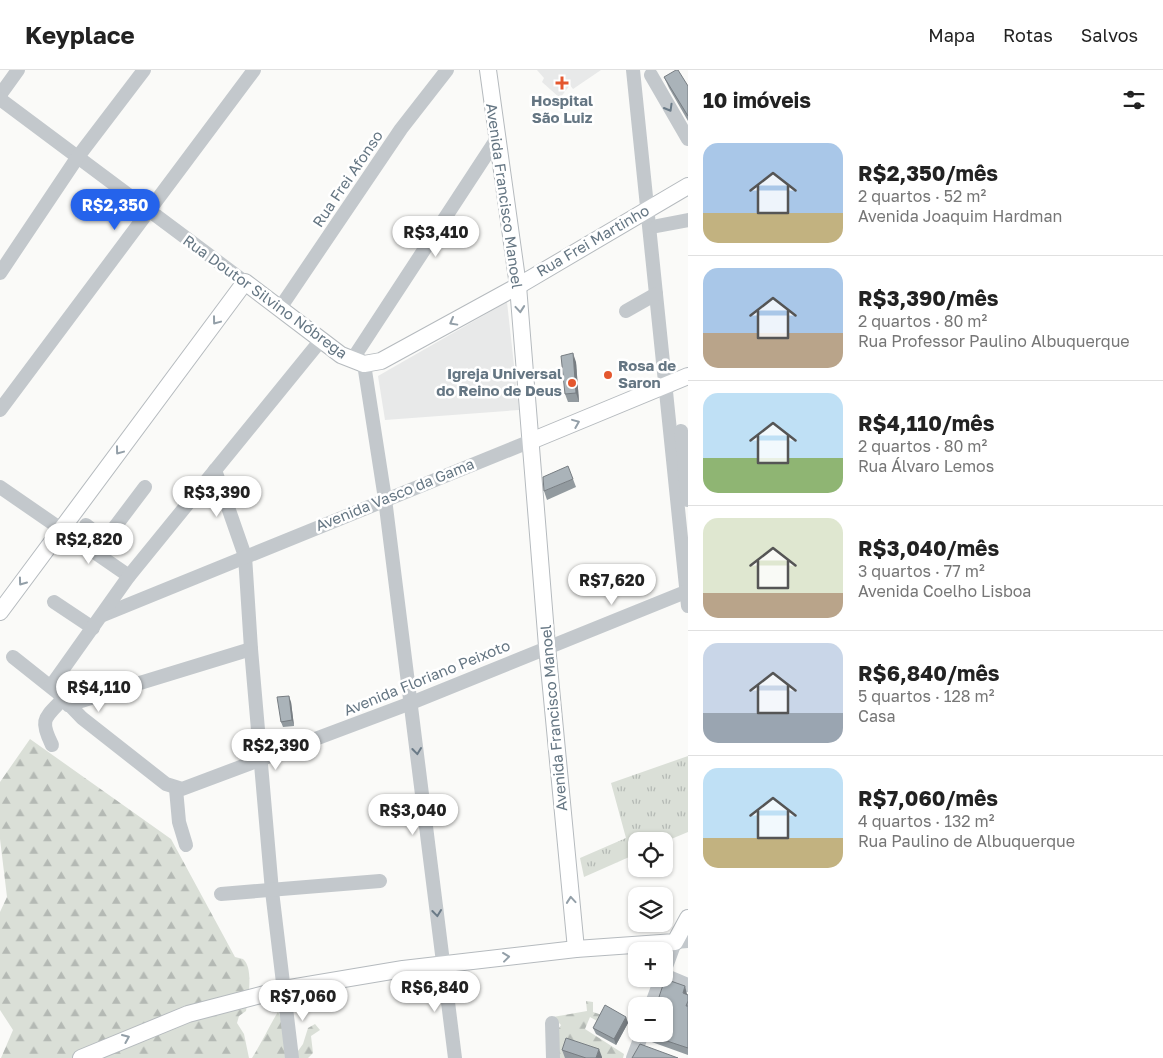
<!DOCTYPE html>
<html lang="pt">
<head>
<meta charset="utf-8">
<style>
  body { margin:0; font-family:"Golos Text",sans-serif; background:#f2f2f2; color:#222; height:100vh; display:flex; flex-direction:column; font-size:19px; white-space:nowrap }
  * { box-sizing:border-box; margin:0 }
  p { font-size:16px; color:#767676 }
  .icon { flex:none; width:28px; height:28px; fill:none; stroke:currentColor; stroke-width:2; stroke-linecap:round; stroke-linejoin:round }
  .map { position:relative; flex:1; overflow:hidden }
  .side { display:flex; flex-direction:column; background:#fff; width:475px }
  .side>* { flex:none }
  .tools { position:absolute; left:628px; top:762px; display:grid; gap:10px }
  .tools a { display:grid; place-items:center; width:45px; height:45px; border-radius:10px; background:#fff; box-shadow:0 1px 4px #0004; font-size:25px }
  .price { position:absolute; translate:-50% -42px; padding:0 11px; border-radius:18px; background:#fff; color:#222; font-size:16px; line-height:32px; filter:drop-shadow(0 1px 2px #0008) }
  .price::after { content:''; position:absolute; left:50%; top:30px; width:15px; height:11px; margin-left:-8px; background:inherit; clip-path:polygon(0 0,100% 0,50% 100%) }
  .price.on { background:#2563eb; color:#fff }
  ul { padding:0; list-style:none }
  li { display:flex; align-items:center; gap:15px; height:125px; padding:0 15px }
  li+li { border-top:1px solid #e0e0e0 }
  li span { display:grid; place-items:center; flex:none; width:140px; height:100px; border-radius:15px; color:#555 }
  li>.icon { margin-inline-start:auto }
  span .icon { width:60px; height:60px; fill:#fffc; stroke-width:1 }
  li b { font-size:21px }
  h2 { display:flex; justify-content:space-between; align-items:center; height:60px; padding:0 15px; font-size:21px }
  header { display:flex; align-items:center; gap:30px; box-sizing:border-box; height:70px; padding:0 25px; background:#fff; border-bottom:1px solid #e0e0e0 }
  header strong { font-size:24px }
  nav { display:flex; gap:28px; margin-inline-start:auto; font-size:18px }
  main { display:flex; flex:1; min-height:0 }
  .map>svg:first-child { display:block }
  .built { fill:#e8e9e9 }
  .grass { fill:url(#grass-tufts) }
  .forest { fill:url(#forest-firs) }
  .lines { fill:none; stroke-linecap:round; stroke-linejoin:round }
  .major-casing { stroke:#b5babe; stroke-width:18 }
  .minor { stroke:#c3c8cc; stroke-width:14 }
  .major { stroke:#fff; stroke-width:16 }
  .wall { fill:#929a9f }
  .shaded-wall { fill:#777d82 }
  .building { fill:#aab3b9; stroke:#777d82 }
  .oneway { stroke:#6a7a87 }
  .oneway2 { stroke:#939fa8 }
  .poi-dot { fill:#e4572e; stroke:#fff; stroke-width:2 }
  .labels { text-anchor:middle; stroke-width:5; stroke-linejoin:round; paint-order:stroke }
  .poi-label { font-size:15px; font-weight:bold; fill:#657683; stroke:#fff }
  .street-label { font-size:15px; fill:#657683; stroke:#fff }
</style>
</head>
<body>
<header>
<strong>Keyplace</strong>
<nav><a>Mapa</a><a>Rotas</a><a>Salvos</a></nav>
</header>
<main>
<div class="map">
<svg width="688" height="988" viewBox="0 0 688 988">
  <defs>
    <pattern id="grass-tufts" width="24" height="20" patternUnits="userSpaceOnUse" patternTransform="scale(1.25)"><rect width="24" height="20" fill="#dadfd7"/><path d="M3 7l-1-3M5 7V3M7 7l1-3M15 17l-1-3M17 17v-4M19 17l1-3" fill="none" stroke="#b4b9b4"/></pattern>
    <pattern id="forest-firs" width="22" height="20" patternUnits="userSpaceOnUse" patternTransform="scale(1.25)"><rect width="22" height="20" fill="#dadfd7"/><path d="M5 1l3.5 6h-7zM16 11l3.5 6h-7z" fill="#b4b9b4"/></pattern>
  </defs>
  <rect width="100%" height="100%" fill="#fafaf8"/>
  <g class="built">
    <path d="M 537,0 L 601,0 L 573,19 L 570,15 L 560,28 L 542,12 L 544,8 Z"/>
    <path d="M 507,232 L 519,340 L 385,350 L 378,306 Z"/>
  </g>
  <path class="grass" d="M 688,686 L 688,762 L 664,772 L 636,771 L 636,784 L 584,807 L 580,788 L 626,768 L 611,713 Z"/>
  <g class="forest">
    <path d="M 30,669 L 171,769 L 235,887 L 243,889 C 254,898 248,929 246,941 L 239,946 L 237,953 L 244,964 L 249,988 L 1,988 L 13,960 L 0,940 L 0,842 L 7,827 L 0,769 L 0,712 Z"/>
    <path d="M 586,931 L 593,932 L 593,942 L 602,945 L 599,952 L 590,947 L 585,959 L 624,984 L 623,988 L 555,988 L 555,964 L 561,955 L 553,947 L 587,941 Z"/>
    <path d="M 278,942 L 298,981 L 303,974 L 308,958 L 315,954 L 320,960 L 311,966 L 313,983 L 308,988 L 252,988 C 257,981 276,944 278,942 Z"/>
  </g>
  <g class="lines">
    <g class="major-casing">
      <g id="major">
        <path d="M 488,0 L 518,216 L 547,576 L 576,879"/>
        <path d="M 531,371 L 688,306"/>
        <path d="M 0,542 L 245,212 L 341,285 L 364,294 L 381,291 L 518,216 L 688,116"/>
        <path d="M 81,988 L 188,944 L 284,919 L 403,899 L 576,879 L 675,872 L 688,848"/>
      </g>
    </g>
    <g class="minor">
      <path d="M 633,0 L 688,536"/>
      <path d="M 651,5 L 688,69"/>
      <path d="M 0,25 L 18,0"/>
      <path d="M 0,29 L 245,212"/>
      <path d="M 657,156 L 688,150"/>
      <path d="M 0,203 L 77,88 L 144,0"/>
      <path d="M 280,238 L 401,59 L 447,0"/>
      <path d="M 626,241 L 656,224"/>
      <path d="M 352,290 L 496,70"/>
      <path d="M 364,294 L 385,429 L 455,988"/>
      <path d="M 0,340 L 254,0"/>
      <path d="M 681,361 L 688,430"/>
      <path d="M 215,400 L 245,486 L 251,579 L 272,821 L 292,988"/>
      <path d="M 0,417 L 129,506"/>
      <path d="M 86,455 L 105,470"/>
      <path d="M 96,482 L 145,417"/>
      <path d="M 54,532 L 93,558"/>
      <path d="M 103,545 L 531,371"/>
      <path d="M 13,587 L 57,622 L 82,648 L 166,714 L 182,719 L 411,633 L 688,521"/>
      <path d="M 51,616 L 129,506 L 321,270"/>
      <path d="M 68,635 L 251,579"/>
      <path d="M 52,675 C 39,649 45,648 63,629"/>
      <path d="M 176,719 L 179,752 L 186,775"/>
      <path d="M 221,824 L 380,811"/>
      <path d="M 664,902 L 675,872 L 688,871"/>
      <path d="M 664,905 L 688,915"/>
      <path d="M 651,936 L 661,909"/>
      <path d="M 552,953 L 553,988"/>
      <path d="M 633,988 L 642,964"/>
    </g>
    <use href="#major" class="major"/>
  </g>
  <g class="wall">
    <path d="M 664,7 L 688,16 L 688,51 L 669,18 Z"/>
    <path d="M 576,292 L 579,332 L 568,332 L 565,324 Z"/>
    <path d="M 573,409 L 576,417 L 547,430 L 544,421 Z"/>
    <path d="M 291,632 L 294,656 L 283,657 L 281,652 Z"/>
    <path d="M 687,924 L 688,925 L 688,985 L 649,971 L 646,964 Z"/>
    <path d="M 626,947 L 628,953 L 616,975 L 596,964 L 593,958 Z"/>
    <path d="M 562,980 L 602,987 L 602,988 L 565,988 Z"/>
  </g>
  <g class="shaded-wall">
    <path d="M 573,283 L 576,292 L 579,332 L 576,323 Z"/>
    <path d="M 289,626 L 291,632 L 294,656 L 292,650 Z"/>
    <path d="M 685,916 L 687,924 L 685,930 L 683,923 Z"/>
    <path d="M 626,947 L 628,953 L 616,975 L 614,969 Z"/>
    <path d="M 599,979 L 602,987 L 602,988 L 596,988 Z"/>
  </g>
  <g class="building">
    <path d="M 676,0 L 678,0 L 688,16 L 688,46 L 664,7 Z"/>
    <path d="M 573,283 L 576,323 L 565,324 L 561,286 Z"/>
    <path d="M 568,396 L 573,409 L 544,421 L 543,407 Z"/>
    <path d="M 289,626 L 292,650 L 281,652 L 277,627 Z"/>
    <path d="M 665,909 L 685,916 L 683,923 L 688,925 L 688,931 L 686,936 L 688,936 L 688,978 L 646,964 L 664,964 L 664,936 L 656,936 Z"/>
    <path d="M 605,935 L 626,947 L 614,969 L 593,958 Z"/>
    <path d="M 566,968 L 599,979 L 596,988 L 586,988 L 562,980 Z"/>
    <path d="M 640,974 L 678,988 L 632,988 Z"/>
  </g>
  <defs><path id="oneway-chevron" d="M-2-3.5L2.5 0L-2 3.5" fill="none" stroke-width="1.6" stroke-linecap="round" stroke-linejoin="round" transform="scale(1.25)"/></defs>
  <g class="oneway">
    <use href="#oneway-chevron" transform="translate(669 38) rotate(60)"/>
    <use href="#oneway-chevron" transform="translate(417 681) rotate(83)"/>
    <use href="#oneway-chevron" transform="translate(437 843) rotate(83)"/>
  </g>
  <g class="oneway2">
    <use href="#oneway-chevron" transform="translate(520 239) rotate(85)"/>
    <use href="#oneway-chevron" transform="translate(216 251) rotate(127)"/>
    <use href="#oneway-chevron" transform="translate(453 252) rotate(151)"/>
    <use href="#oneway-chevron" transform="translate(576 353) rotate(-22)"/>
    <use href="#oneway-chevron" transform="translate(119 381) rotate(127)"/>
    <use href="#oneway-chevron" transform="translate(22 512) rotate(126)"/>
    <use href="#oneway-chevron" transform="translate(571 830) rotate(-95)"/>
    <use href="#oneway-chevron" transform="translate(506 887) rotate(-7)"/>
    <use href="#oneway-chevron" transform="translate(126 968) rotate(-23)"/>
  </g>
  <g class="poi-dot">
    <path d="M559.5 5.5h5v5h5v5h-5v5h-5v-5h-5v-5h5z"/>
    <circle cx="608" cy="305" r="5"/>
    <circle cx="572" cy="313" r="5"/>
  </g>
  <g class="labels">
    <g class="poi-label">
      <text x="562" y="36">Hospital<tspan x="562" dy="17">São Luiz</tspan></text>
      <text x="618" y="301" text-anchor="start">Rosa de<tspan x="618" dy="17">Saron</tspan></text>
      <text x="562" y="309" text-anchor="end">Igreja Universal<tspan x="562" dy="17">do Reino de Deus</tspan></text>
    </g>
    <g class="street-label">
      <text transform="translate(348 109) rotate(-56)" y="5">Rua Frei Afonso</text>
      <text transform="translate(504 126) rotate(82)" y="5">Avenida Francisco Manoel</text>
      <text transform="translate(593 171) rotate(-30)" y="5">Rua Frei Martinho</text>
      <text transform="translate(265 227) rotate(36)" y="5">Rua Doutor Silvino Nóbrega</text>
      <text transform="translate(395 425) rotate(-22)" y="5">Avenida Vasco da Gama</text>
      <text transform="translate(427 608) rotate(-22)" y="5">Avenida Floriano Peixoto</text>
      <text transform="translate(554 648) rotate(-95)" y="5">Avenida Francisco Manoel</text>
    </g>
  </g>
</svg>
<div class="tools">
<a><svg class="icon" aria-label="locate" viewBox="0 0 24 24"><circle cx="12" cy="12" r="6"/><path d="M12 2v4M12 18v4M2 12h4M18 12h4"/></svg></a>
<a><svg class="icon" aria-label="layers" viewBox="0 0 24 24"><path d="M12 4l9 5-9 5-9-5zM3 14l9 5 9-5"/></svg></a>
<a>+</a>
<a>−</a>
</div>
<b class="price on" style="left:115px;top:161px">R$2,350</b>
<b class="price" style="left:436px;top:188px">R$3,410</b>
<b class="price" style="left:217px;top:448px">R$3,390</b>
<b class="price" style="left:89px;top:495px">R$2,820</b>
<b class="price" style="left:612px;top:536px">R$7,620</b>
<b class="price" style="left:99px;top:643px">R$4,110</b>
<b class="price" style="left:276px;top:701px">R$2,390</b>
<b class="price" style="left:413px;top:766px">R$3,040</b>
<b class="price" style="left:435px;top:943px">R$6,840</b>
<b class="price" style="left:303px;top:952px">R$7,060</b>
</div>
<section class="side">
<h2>10 imóveis<svg class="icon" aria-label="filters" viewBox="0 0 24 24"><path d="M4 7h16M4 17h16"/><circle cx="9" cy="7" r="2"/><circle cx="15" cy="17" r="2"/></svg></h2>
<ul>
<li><span style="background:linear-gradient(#a9c7e8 70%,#c2b280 0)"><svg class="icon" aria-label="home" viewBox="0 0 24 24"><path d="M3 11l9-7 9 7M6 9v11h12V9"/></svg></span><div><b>R$2,350/mês</b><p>2 quartos · 52 m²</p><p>Avenida Joaquim Hardman</p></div></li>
<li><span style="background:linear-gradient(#a9c7e8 65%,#b9a48a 0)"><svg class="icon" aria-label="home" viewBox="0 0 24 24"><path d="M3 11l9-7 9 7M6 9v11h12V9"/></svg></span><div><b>R$3,390/mês</b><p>2 quartos · 80 m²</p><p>Rua Professor Paulino Albuquerque</p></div></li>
<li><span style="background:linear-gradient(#bfe0f5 65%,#8fb573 0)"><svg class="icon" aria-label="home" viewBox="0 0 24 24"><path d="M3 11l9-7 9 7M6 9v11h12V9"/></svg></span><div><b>R$4,110/mês</b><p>2 quartos · 80 m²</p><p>Rua Álvaro Lemos</p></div></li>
<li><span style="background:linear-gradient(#dfe7d0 75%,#b9a48a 0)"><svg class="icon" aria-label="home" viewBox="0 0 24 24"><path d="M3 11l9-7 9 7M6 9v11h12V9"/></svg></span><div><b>R$3,040/mês</b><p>3 quartos · 77 m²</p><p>Avenida Coelho Lisboa</p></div></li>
<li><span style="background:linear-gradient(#c9d6e8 70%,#9aa5b1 0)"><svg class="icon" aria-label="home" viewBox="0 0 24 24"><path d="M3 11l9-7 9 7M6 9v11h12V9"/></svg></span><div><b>R$6,840/mês</b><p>5 quartos · 128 m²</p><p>Casa</p></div></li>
<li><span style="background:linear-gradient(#bfe0f5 70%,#c2b280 0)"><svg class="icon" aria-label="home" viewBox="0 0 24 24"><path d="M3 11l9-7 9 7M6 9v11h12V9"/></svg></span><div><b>R$7,060/mês</b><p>4 quartos · 132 m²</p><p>Rua Paulino de Albuquerque</p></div></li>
</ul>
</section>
</main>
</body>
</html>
